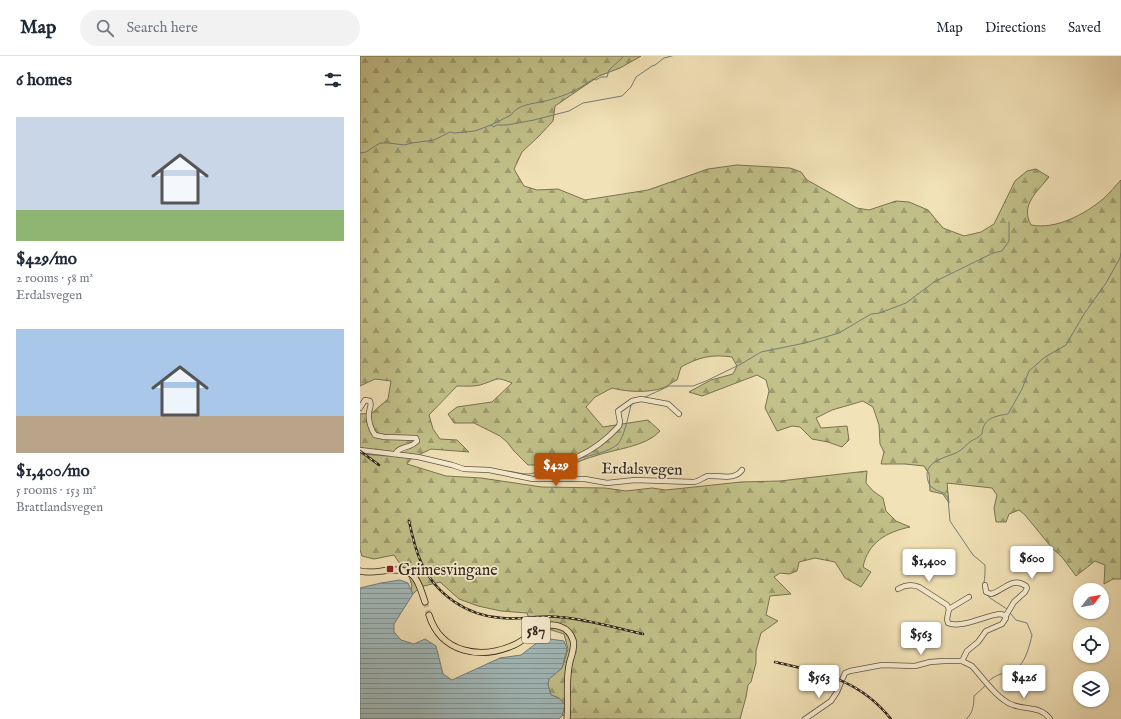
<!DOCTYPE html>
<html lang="en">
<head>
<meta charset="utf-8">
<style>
  body { margin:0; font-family:"IM FELL English",serif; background:#f2f2f3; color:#1f2937; height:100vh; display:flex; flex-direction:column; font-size:15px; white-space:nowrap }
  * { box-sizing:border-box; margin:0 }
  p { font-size:13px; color:#747a83 }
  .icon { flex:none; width:22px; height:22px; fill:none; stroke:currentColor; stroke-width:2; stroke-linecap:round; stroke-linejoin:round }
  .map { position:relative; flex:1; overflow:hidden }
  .sheet { display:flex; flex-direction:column; background:#fff; width:360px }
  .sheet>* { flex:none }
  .needle { width:26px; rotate:59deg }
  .fabs { position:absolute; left:713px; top:527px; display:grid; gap:8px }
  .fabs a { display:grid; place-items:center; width:36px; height:36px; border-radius:50%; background:#fff; box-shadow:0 1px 3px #0004; font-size:20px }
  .price { position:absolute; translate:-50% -34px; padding:0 9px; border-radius:4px; background:#fff; color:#222; font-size:13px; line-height:26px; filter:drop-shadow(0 1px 2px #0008) }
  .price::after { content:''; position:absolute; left:50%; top:24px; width:12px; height:9px; margin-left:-6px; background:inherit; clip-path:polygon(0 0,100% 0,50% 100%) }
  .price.on { background:#b45309; color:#fff }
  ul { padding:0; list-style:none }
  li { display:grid; align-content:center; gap:8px; height:212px; padding:0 16px }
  li span { display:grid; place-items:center; height:124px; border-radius:0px; color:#555 }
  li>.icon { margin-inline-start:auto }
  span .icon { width:72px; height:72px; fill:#fffc; stroke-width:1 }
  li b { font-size:17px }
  h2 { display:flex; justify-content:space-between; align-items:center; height:48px; padding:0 16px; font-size:17px }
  header { display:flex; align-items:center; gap:24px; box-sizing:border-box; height:56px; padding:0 20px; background:#fff; border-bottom:1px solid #e0e1e3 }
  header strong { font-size:19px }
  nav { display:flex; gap:22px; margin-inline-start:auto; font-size:14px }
  .search { width:280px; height:36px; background:#f2f2f3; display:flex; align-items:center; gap:10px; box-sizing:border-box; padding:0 14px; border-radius:22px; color:#747a83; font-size:15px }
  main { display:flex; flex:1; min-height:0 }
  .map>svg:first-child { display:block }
  .forest { fill:url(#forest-firs); stroke:#787252 }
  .water { fill:url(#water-rules); stroke:#747e7b }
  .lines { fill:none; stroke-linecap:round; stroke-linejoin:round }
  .stream { stroke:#747e7b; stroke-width:1 }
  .major-tunnel { stroke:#cbbc98; stroke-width:5.5; stroke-dasharray:5.5 3; stroke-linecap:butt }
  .minor-casing { stroke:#605443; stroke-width:6 }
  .major-casing { stroke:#2f241c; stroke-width:7 }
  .minor { stroke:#f7ecd0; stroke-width:4.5 }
  .major { stroke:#f2e2b7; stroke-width:5.5 }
  .rail-casing { stroke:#2f241c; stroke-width:2.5 }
  .rail { stroke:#f7ecd0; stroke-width:1; stroke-dasharray:3; stroke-linecap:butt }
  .poi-dot { fill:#8f2418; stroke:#f7ecd0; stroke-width:1.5 }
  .labels { text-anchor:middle; stroke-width:3.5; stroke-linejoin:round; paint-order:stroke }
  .shield { fill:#f7ecd0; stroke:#6b6052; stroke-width:1 }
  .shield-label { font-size:15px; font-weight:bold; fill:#2f241c }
  .street-label { font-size:16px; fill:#2f241c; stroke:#f7ecd0 }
  .poi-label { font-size:16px; fill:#2f241c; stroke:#f7ecd0; text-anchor:start }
</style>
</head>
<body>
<header>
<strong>Map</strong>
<div class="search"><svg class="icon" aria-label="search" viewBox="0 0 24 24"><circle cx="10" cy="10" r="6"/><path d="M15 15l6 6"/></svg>Search here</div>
<nav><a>Map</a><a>Directions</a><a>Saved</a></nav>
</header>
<main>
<section class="sheet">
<h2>6 homes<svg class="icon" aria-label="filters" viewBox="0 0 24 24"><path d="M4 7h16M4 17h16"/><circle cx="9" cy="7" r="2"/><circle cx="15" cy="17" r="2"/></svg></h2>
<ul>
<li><span style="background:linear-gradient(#c9d6e8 75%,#8fb573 0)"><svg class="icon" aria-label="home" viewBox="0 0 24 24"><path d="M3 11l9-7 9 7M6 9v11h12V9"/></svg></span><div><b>$429/mo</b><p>2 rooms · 58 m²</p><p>Erdalsvegen</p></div></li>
<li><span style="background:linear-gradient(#a9c7e8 70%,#b9a48a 0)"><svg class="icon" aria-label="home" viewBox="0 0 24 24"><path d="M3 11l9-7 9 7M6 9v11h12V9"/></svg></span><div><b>$1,400/mo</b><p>5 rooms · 153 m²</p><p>Brattlandsvegen</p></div></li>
</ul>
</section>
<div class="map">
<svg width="761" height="663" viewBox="0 0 761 663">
  <defs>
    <pattern id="forest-firs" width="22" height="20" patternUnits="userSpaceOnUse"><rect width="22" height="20" fill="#c2c189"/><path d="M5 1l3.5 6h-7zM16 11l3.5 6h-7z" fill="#9e9d6f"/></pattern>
    <pattern id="water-rules" width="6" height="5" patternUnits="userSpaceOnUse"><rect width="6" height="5" fill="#a2babb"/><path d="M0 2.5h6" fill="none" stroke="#849797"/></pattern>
  </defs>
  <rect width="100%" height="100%" fill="#f2e2b7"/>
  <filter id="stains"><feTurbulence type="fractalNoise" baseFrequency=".005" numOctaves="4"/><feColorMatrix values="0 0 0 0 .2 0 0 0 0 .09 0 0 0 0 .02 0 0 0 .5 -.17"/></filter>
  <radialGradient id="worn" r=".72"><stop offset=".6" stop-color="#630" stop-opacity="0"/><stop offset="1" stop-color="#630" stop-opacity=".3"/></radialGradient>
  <path class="forest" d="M 0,0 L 281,0 L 260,12 L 239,20 L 195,50 L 193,65 L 179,80 L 162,96 L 154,113 L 164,130 L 177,134 L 198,133 L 225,144 L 288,134 L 348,113 L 377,109 L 430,112 L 441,116 L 447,124 L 497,152 L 509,154 L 536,145 L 549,146 L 568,154 L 583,172 L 604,180 L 621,176 L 634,168 L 655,125 L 667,115 L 676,113 L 689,121 C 677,136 660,149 671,169 C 696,174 725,158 743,143 C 750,137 755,130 761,124 L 761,523 L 753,523 L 744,528 L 745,509 L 735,505 L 716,520 L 702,501 L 692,492 L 665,459 L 659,454 L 649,458 L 646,466 L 636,466 L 634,452 L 637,439 L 632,432 L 587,427 L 589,447 L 583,438 L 570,435 L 569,418 L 564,410 L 545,408 L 521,408 L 524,396 L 520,388 L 519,369 L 513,351 L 503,345 L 472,354 L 456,362 L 461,372 L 487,370 L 489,384 L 482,391 L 468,386 L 452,383 L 440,371 L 432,370 L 417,375 L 405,352 L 409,335 L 406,324 L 397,319 L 342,340 L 329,336 L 351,324 L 373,318 L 377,310 L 372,301 C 352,298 339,301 321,311 L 317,324 C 312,326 308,330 303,332 C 288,337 267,336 252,332 L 235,341 L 226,351 L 243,371 L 288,364 L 300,375 C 286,391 254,393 235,400 C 220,404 206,412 191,415 L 183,409 L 168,409 L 154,395 L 147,386 L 140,380 L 114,367 L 94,367 L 88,358 L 97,351 L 132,346 L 152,327 C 135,320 139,323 123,328 C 116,331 105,330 97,330 L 69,359 L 73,373 L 80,383 L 97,384 L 109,396 L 71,393 L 52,402 L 47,408 L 86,420 L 121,422 L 182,431 L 245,432 L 266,435 L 292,432 L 306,434 L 381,426 L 420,425 L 507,415 L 506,427 L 513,435 L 523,442 L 526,455 L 536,465 L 550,471 C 527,476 508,486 503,511 L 511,516 L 501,531 L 485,522 L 475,506 L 455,502 L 439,506 L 437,515 L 429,518 L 420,517 L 414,521 L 431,538 L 410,540 L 406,559 L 418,565 L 401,577 L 396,595 L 396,607 L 391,626 L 388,629 L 386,641 L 380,663 L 210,663 L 203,659 L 199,663 L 202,660 L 199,642 L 191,639 L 188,629 L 188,623 L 202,612 L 208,593 L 204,578 L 185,572 L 172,571 L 167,557 L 141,555 L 118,550 L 99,543 L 80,526 L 60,531 L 53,538 L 51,534 L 52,530 L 47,514 L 40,508 L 34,499 L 14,503 L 2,500 L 0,494 L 0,358 L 12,357 L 28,343 L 31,325 L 15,323 L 0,330 Z"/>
  <path class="water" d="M 40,524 L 48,527 L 53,538 L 34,568 L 34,576 L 41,584 L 54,588 L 65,583 L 76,590 L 83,618 L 92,624 L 140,602 L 161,599 L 183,582 L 204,585 L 207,593 L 202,612 L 189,623 L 188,629 L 191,639 L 199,642 L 205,649 L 202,660 L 199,663 L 0,663 L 0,532 L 21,527 Z"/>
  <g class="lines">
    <g class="stream">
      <path d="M 131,69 L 151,59 C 158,48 173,48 185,45 C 202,41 219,34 233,23 L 236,24 L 241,21 L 247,21 L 249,14 L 262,2 L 263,0"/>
      <path d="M 0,97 L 6,96 L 20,87 L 29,87 L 44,89 L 52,87 L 74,84 L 90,76 L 95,77 L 115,75 L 131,69 L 134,71 L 136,69 L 147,69 L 174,64 L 209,55 L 223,47 L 262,40 L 271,31 L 276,21 L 292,10 L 295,9 L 304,2 L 312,0"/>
      <path d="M 283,342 L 309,330 L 333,330 L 346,325 L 381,308 L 401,296 L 445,287 L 479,277 L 511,258 L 520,257 L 546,247 L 574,226 L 633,197 L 642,195 L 649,185 L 649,166"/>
      <path d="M 0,398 L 28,400"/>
      <path d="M 220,402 C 232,399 249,396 258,388 C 264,382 269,357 271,349 L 275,346"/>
      <path d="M 145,415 C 155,415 164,420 174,417 C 185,414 185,407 198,407"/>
      <path d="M 624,527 L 625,518 L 625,509 L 613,499 L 590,465 L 588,442 L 584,437 L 576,434 L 570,430 C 559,407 581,403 596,397 C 602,394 606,389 611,385 C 615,383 618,382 622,378 C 623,362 635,360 648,358 L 662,333 L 669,315 L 685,301 L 706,289 L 724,258 L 746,227 L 760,202 L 761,197"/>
      <path d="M 627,539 L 630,542 L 647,553"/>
      <path d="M 628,626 C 635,617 650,617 659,610 C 666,604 670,588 672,579 L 667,567 L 656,564 L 650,557"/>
      <path d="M 606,663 C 613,658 614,648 614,640 L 626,629"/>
    </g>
    <path class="major-tunnel" d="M 65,546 L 69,559"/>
    <g class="minor-casing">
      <g id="minor">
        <path d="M 0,352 L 5,344 L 10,345 C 12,350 9,353 9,357 C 8,364 11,374 15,379 L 24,381 L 56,382 L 57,385 C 51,393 40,389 35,398"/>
        <path d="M 0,394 L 58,401 L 92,409 L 104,413 L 129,414 L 173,423 L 225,423 L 247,427 L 275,424 L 333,426 C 339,426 343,421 348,420 C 359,419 374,425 382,414"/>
        <path d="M 179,423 C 187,411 207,407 219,400 C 235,393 247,383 259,370 L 260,366 L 258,355 L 272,345 L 281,343 L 308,348 L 319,358"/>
        <path d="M 625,529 L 626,536 L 631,538 C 643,535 652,520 666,530 L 667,532 L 665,536 L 654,546 L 645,561"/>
        <path d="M 538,533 C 545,529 552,528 559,531 L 587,549 L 589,553"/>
        <path d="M 602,605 L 607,595 L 618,586 L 626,575 L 642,568 L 646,562 L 644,559 L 640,558 C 626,559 601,573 588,567 L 587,563 L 589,553 L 609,541"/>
        <path d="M 445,663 L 471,645 L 477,636 L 485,617 L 490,615 L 522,609 L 555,610 L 570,606 L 584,605 L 602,605 L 612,610 C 623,622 638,644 653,649 C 666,654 681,650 690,663"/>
      </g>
    </g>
    <g class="major-casing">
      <g id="major">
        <path d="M 0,515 C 7,517 14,516 22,515 C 53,511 56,518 65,546"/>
        <path d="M 69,559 C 81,597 120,604 154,589 C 170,582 182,563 201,571 C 207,573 211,578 213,584 C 215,591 212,598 210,605 C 205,624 209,644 207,663"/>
      </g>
    </g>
    <use href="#minor" class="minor"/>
    <use href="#major" class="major"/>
    <g class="rail-casing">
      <g id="rail">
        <path d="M 0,395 L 19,409"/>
        <path d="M 49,465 C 52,479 55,493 61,506 C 75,538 107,560 142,562 C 161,564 180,559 199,561 C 227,563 255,572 283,578"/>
        <path d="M 415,606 C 462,617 499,623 531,663"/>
      </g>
    </g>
    <use href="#rail" class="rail"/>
  </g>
  <rect class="poi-dot" x="26" y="509" width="8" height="8" rx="2"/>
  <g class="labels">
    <rect class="shield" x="162" y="561" width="28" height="26" rx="3"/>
    <g class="shield-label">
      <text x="176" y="579">587</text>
    </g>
    <g class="street-label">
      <text transform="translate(282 412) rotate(1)" y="6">Erdalsvegen</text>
    </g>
    <g class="poi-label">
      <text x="38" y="519">Grimesvingane</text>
    </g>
  </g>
  <rect width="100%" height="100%" filter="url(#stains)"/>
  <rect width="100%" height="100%" fill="url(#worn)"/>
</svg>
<div class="fabs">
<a><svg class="needle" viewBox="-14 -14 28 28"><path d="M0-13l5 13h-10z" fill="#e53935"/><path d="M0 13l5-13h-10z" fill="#747a83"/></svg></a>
<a><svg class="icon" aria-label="locate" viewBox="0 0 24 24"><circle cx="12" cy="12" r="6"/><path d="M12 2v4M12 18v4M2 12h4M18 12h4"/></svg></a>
<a><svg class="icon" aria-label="layers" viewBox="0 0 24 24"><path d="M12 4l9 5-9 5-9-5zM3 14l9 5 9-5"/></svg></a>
</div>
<b class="price on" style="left:196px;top:431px">$429</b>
<b class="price" style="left:672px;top:524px">$600</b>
<b class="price" style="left:569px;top:527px">$1,400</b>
<b class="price" style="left:561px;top:600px">$563</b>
<b class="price" style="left:459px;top:643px">$563</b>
<b class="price" style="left:664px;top:643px">$426</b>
</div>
</main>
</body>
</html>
